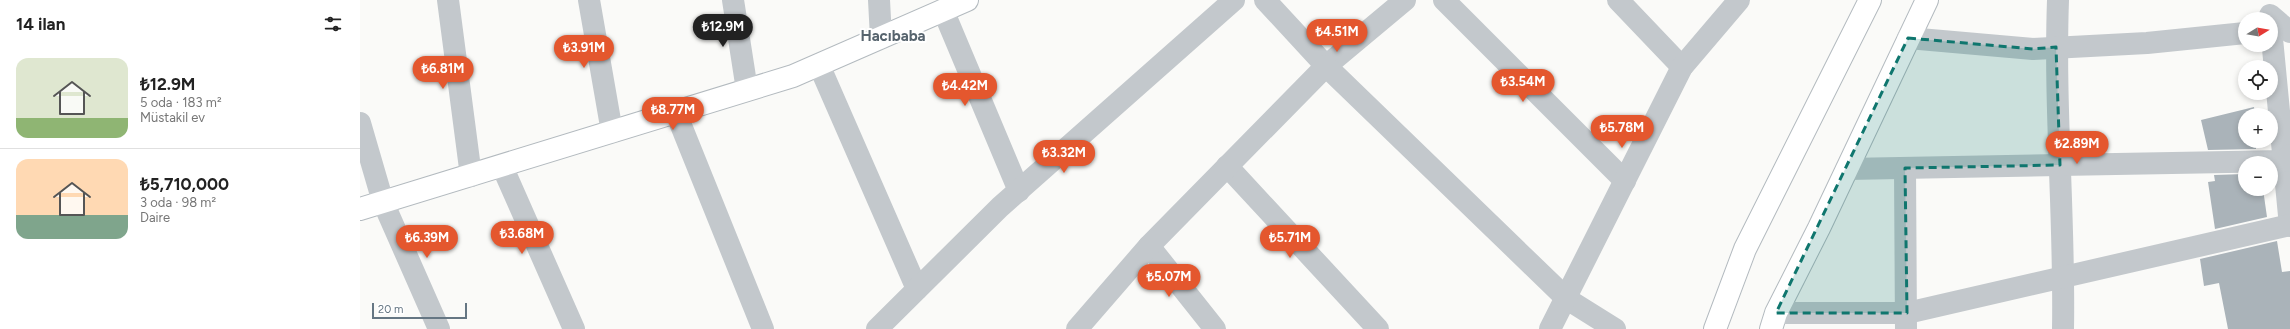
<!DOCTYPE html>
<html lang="tr">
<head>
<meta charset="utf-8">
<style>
  body { margin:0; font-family:Figtree,sans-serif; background:#f2f2f2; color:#222; height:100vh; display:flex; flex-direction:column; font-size:15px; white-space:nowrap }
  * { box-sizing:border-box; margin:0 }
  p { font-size:13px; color:#767676 }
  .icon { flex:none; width:22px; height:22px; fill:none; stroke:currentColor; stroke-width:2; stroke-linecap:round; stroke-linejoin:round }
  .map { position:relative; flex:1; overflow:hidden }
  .panel { display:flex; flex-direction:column; background:#fff; width:360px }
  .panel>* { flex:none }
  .needle { width:26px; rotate:79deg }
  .tools { position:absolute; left:1878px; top:12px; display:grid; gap:8px }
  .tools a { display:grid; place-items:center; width:40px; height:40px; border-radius:50%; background:#fff; box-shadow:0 2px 6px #0003; font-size:20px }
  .scale { position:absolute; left:12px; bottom:10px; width:95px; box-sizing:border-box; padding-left:4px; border:2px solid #657683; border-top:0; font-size:11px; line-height:14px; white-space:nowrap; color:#657683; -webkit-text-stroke:3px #fff; paint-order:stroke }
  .price { position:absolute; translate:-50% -34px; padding:0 9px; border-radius:14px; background:#e4572e; color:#fff; font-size:13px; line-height:26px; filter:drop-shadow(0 1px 2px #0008) }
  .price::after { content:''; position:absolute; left:50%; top:24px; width:12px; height:9px; margin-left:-6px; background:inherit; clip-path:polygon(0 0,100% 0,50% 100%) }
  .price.active { background:#222; color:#fff }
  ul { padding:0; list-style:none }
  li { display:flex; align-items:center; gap:12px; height:100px; padding:0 16px }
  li+li { border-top:1px solid #e0e0e0 }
  li span { display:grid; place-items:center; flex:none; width:112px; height:80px; border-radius:12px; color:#555 }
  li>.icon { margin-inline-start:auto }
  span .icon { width:48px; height:48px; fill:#fffc; stroke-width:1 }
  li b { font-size:17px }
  h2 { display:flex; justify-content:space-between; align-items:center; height:48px; padding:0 16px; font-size:17px }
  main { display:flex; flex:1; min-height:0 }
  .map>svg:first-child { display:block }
  .building { fill:#aab3b9 }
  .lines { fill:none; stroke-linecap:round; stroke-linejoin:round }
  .secondary-casing { stroke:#b3babf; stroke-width:24 }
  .street { stroke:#c3c8cc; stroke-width:22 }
  .secondary { stroke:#fff; stroke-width:22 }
  .marked { fill:#0f766e; fill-opacity:0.2; stroke:#0f766e; stroke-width:3; stroke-dasharray:8 5; stroke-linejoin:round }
  .labels { text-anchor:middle; stroke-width:4; stroke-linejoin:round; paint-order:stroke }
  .district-label { font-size:15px; font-weight:bold; fill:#57646e; stroke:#fff }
</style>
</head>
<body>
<main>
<section class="panel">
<h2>14 ilan<svg class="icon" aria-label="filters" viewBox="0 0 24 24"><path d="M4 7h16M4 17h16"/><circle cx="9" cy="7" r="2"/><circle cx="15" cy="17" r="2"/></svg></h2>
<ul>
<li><span style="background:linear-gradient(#dfe7d0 75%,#8fb573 0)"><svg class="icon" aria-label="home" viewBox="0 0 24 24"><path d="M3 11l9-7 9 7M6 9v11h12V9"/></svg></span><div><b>₺12.9M</b><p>5 oda · 183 m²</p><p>Müstakil ev</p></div></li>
<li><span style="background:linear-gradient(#ffd9b3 70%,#7fa58c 0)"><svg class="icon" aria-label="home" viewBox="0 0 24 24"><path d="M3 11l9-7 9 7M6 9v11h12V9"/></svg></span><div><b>₺5,710,000</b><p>3 oda · 98 m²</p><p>Daire</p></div></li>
</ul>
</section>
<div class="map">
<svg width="1930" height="329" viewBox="0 0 1930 329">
  <rect width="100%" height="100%" fill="#fafaf8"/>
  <g class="building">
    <path d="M 1894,107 L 1895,115 L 1885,115 L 1885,141 L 1900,141 L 1901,146 L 1896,147 L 1896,149 L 1848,150 L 1841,120 Z"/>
    <path d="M 1885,174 L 1885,189 L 1903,189 L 1907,217 L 1855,229 L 1848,182 L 1855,181 L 1854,175 Z"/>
    <path d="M 1917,241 L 1922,272 L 1930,271 L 1930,329 L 1868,329 L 1859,283 L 1844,286 L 1840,259 Z"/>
  </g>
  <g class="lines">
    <g class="secondary-casing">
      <g id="secondary">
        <path d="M 0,209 L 433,76 L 607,0"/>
        <path d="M 1355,329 L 1385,249 L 1510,0"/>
        <path d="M 1411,329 L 1416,313 L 1459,228 L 1567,0"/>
      </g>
    </g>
    <g class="street">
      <path d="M 88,0 L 111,176"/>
      <path d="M 229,0 L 252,132"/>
      <path d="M 373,0 L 387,90"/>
      <path d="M 519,0 L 521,38"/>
      <path d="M 905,0 L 966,66 L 1045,0"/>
      <path d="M 1084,0 L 1265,181"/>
      <path d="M 1258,0 L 1322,67"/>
      <path d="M 1698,0 C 1694,110 1705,219 1703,329"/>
      <path d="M 583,10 L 659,191"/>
      <path d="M 1910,15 L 1930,32"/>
      <path d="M 1911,28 L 1930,226"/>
      <path d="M 1548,38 L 1673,49 L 1787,43 L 1885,33"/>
      <path d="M 459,65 L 557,289"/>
      <path d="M 316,113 L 403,329"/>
      <path d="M 0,123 L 23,202 L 79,329"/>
      <path d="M 142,166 L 214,329"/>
      <path d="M 867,166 L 1018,329"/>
      <path d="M 1545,168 L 1546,329"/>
      <path d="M 1487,169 L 1924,161 L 1930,155"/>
      <path d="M 789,246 L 855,329"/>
      <path d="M 1416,313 L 1547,313 L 1930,225"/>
      <path d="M 517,329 L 640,207 L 874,0"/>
      <path d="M 717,329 L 789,246 L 966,66 L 1207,299 L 1255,329"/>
      <path d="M 1190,329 L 1322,67 L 1379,0"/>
    </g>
    <use href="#secondary" class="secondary"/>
  </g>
  <path class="marked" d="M 1548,38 L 1673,49 L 1696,47 L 1700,165 L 1545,168 L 1547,313 L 1416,313 Z"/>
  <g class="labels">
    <g class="district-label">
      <text x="533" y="41">Hacıbaba</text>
    </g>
  </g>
</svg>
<div class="tools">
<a><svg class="needle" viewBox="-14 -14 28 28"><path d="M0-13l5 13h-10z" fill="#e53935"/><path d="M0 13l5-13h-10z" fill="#767676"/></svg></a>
<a><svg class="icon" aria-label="locate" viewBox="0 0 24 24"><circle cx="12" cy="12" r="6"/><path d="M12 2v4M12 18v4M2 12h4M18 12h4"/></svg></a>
<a>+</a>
<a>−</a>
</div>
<div class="scale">20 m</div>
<b class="price active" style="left:363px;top:48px">₺12.9M</b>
<b class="price" style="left:977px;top:53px">₺4.51M</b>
<b class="price" style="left:224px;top:69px">₺3.91M</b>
<b class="price" style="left:83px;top:90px">₺6.81M</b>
<b class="price" style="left:1163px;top:103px">₺3.54M</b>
<b class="price" style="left:605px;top:107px">₺4.42M</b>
<b class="price" style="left:313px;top:131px">₺8.77M</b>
<b class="price" style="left:1262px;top:149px">₺5.78M</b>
<b class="price" style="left:1717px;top:165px">₺2.89M</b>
<b class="price" style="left:704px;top:174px">₺3.32M</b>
<b class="price" style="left:162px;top:255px">₺3.68M</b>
<b class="price" style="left:67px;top:259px">₺6.39M</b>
<b class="price" style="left:930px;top:259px">₺5.71M</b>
<b class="price" style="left:809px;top:298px">₺5.07M</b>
</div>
</main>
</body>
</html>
